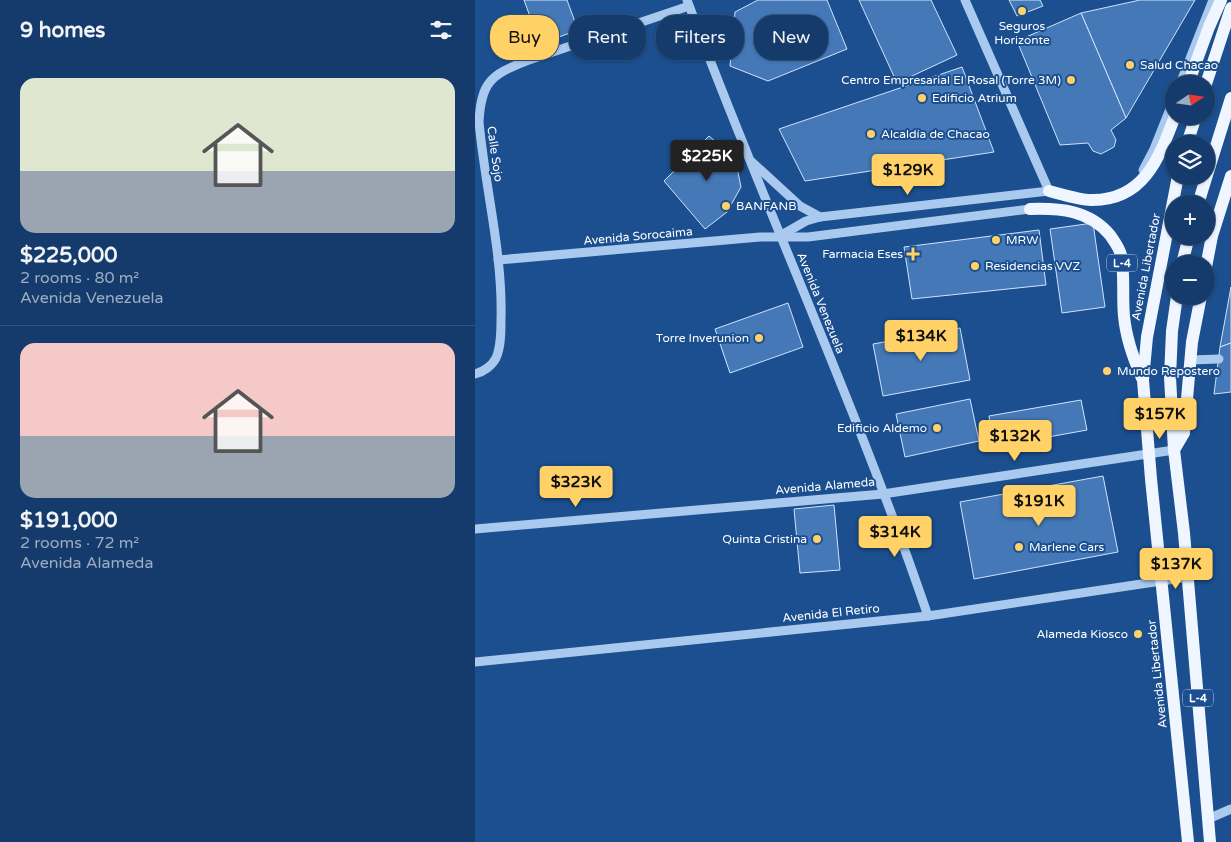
<!DOCTYPE html>
<html lang="en">
<head>
<meta charset="utf-8">
<style>
  body { margin:0; font-family:"Varela Round",sans-serif; background:#1d4271; color:#f1f3f6; height:100vh; display:flex; flex-direction:column; font-size:19px; white-space:nowrap }
  * { box-sizing:border-box; margin:0 }
  p { font-size:16px; color:#9dadc1 }
  .icon { flex:none; width:28px; height:28px; fill:none; stroke:currentColor; stroke-width:2; stroke-linecap:round; stroke-linejoin:round }
  .map { position:relative; flex:1; overflow:hidden }
  .drawer { display:flex; flex-direction:column; background:#143b6b; width:475px }
  .drawer>* { flex:none }
  .top-card { position:absolute; left:15px; top:15px; width:475px; height:45px; display:flex; gap:10px }
  .needle { width:32px; rotate:77deg }
  .buttons { position:absolute; left:690px; top:75px; display:grid; gap:10px }
  .buttons a { display:grid; place-items:center; width:50px; height:50px; border-radius:50%; background:#143b6b; box-shadow:0 1px 4px #0004,0 0 0 1px #33557e; font-size:25px }
  .price { position:absolute; translate:-50% -42px; padding:0 11px; border-radius:5px; background:#ffd166; color:#111; font-size:16px; line-height:32px; filter:drop-shadow(0 1px 2px #0008) }
  .price::after { content:''; position:absolute; left:50%; top:30px; width:15px; height:11px; margin-left:-8px; background:inherit; clip-path:polygon(0 0,100% 0,50% 100%) }
  .price.current { background:#222; color:#fff }
  ul { padding:0; list-style:none }
  li { display:grid; align-content:center; gap:10px; height:265px; padding:0 20px }
  li+li { border-top:1px solid #33557e }
  li span { display:grid; place-items:center; height:155px; border-radius:15px; color:#555 }
  li>.icon { margin-inline-start:auto }
  span .icon { width:90px; height:90px; fill:#fffc; stroke-width:1 }
  li b { font-size:21px }
  h2 { display:flex; justify-content:space-between; align-items:center; height:60px; padding:0 20px; font-size:21px }
  .pill { padding:0 18px; border-radius:20px; background:#143b6b; box-shadow:0 1px 4px #0004,0 0 0 1px #33557e; font-size:18px; line-height:45px }
  .pill.current { background:#ffd166; color:#111 }
  main { display:flex; flex:1; min-height:0 }
  .map>svg:first-child { display:block }
  .building { fill:#4478b7; stroke:#cfe3fa }
  .lines { fill:none; stroke-linecap:round; stroke-linejoin:round }
  .minor { stroke:#a9c9ee; stroke-width:9 }
  .major { stroke:#f0f6ff; stroke-width:12 }
  .poi-dot { fill:#ffd166; stroke:#1b4f8f; stroke-width:2 }
  .labels { text-anchor:middle; stroke-width:4; stroke-linejoin:round; paint-order:stroke }
  .shield { fill:#1b4f8f; stroke:#bbcadd; stroke-width:1 }
  .shield-label { font-size:11px; font-weight:bold; fill:#fff }
  .poi-label { font-size:12px; fill:#fff; stroke:#1b4f8f; text-anchor:start }
  .street-label { font-size:12px; fill:#fff; stroke:#1b4f8f }
</style>
</head>
<body>
<main>
<section class="drawer">
<h2>9 homes<svg class="icon" aria-label="filters" viewBox="0 0 24 24"><path d="M4 7h16M4 17h16"/><circle cx="9" cy="7" r="2"/><circle cx="15" cy="17" r="2"/></svg></h2>
<ul>
<li><span style="background:linear-gradient(#dfe7d0 60%,#9aa5b1 0)"><svg class="icon" aria-label="home" viewBox="0 0 24 24"><path d="M3 11l9-7 9 7M6 9v11h12V9"/></svg></span><div><b>$225,000</b><p>2 rooms · 80 m²</p><p>Avenida Venezuela</p></div></li>
<li><span style="background:linear-gradient(#f6c9c9 60%,#9aa5b1 0)"><svg class="icon" aria-label="home" viewBox="0 0 24 24"><path d="M3 11l9-7 9 7M6 9v11h12V9"/></svg></span><div><b>$191,000</b><p>2 rooms · 72 m²</p><p>Avenida Alameda</p></div></li>
</ul>
</section>
<div class="map">
<svg width="756" height="842" viewBox="0 0 756 842">
  <rect width="100%" height="100%" fill="#1b4f8f"/>
  <g class="building">
    <path d="M 49,0 L 92,0 L 103,30 L 65,44 Z"/>
    <path d="M 283,0 L 352,0 L 372,49 L 293,81 L 255,66 L 260,12 Z"/>
    <path d="M 384,0 L 456,0 L 482,55 L 422,83 Z"/>
    <path d="M 534,0 L 565,0 L 568,6 L 542,16 Z"/>
    <path d="M 665,0 L 720,0 L 651,118 L 606,13 Z"/>
    <path d="M 606,13 L 651,118 L 636,130 L 641,140 L 639,147 L 626,154 L 618,151 L 613,143 L 585,145 L 542,41 Z"/>
    <path d="M 487,67 L 519,152 L 330,181 L 304,129 Z"/>
    <path d="M 234,136 L 260,158 L 266,187 L 252,212 L 230,229 L 189,181 Z"/>
    <path d="M 618,223 L 630,307 L 587,313 L 575,229 Z"/>
    <path d="M 564,230 L 571,285 L 437,299 L 429,247 Z"/>
    <path d="M 756,287 L 756,343 L 745,347 Z"/>
    <path d="M 313,303 L 328,347 L 255,373 L 240,329 Z"/>
    <path d="M 485,328 L 495,380 L 408,396 L 398,344 Z"/>
    <path d="M 756,343 L 756,392 L 739,394 L 745,347 Z"/>
    <path d="M 495,399 L 504,441 L 430,457 L 421,414 Z"/>
    <path d="M 606,400 L 612,430 L 518,447 L 514,416 Z"/>
    <path d="M 628,476 L 643,552 L 499,579 L 485,502 Z"/>
    <path d="M 359,505 L 365,570 L 325,573 L 319,509 Z"/>
  </g>
  <g class="lines">
    <g class="minor">
      <path d="M 212,0 C 289,206 382,407 453,616"/>
      <path d="M 705,84 L 738,0"/>
      <path d="M 277,162 L 325,206 L 345,217"/>
      <path d="M 668,170 L 679,149 L 699,99"/>
      <path d="M 305,236 L 331,221 L 345,217 L 574,191 L 490,0"/>
      <path d="M 23,260 L 285,237 L 333,237 L 555,209"/>
      <path d="M 716,360 L 744,359"/>
      <path d="M 0,374 C 8,372 17,366 21,358 C 26,347 26,332 26,320 C 28,254 10,188 4,122 C 6,82 16,75 51,61 L 214,6"/>
      <path d="M 0,529 L 408,494 L 699,450"/>
      <path d="M 0,662 L 453,616 L 713,577"/>
      <path d="M 733,819 L 756,809"/>
    </g>
    <g class="major">
      <path d="M 713,84 L 734,27 L 746,0"/>
      <path d="M 731,84 L 756,8"/>
      <path d="M 712,144 L 721,116"/>
      <path d="M 703,176 L 672,337 L 668,380 L 676,479 L 713,842"/>
      <path d="M 574,191 C 586,194 604,200 616,200 C 669,201 684,158 700,116"/>
      <path d="M 723,204 L 756,98"/>
      <path d="M 555,209 C 585,208 614,210 635,235 C 639,241 644,247 646,255 C 650,274 647,296 649,316 C 651,338 658,358 667,378"/>
      <path d="M 707,264 L 714,236"/>
      <path d="M 731,267 L 737,236 L 756,176"/>
      <path d="M 702,296 L 697,331 L 695,377 L 699,450 L 709,533 L 735,842"/>
      <path d="M 699,450 L 709,433 L 717,342 L 726,296"/>
    </g>
  </g>
  <g class="poi-dot">
    <circle cx="547" cy="11" r="5"/>
    <circle cx="655" cy="65" r="5"/>
    <circle cx="596" cy="80" r="5"/>
    <circle cx="447" cy="98" r="5"/>
    <circle cx="396" cy="134" r="5"/>
    <circle cx="251" cy="206" r="5"/>
    <circle cx="521" cy="240" r="5"/>
    <path d="M435.5 246.5h5v5h5v5h-5v5h-5v-5h-5v-5h5z"/>
    <circle cx="500" cy="266" r="5"/>
    <circle cx="284" cy="338" r="5"/>
    <circle cx="632" cy="371" r="5"/>
    <circle cx="462" cy="428" r="5"/>
    <circle cx="342" cy="539" r="5"/>
    <circle cx="544" cy="547" r="5"/>
    <circle cx="663" cy="634" r="5"/>
  </g>
  <g class="labels">
    <g class="shield">
      <rect x="632" y="254.5" width="30" height="17" rx="4"/>
      <rect x="708" y="689.5" width="30" height="17" rx="4"/>
    </g>
    <g class="shield-label">
      <text x="647" y="267">L-4</text>
      <text x="723" y="702">L-4</text>
    </g>
    <g class="poi-label">
      <text x="547" y="30" text-anchor="middle">Seguros<tspan x="547" dy="14">Horizonte</tspan></text>
      <text x="665" y="69">Salud Chacao</text>
      <text x="586" y="84" text-anchor="end">Centro Empresarial El Rosal (Torre 3M)</text>
      <text x="457" y="102">Edificio Atrium</text>
      <text x="406" y="138">Alcaldía de Chacao</text>
      <text x="261" y="210">BANFANB</text>
      <text x="531" y="244">MRW</text>
      <text x="428" y="258" text-anchor="end">Farmacia Eses</text>
      <text x="510" y="270">Residencias VVZ</text>
      <text x="274" y="342" text-anchor="end">Torre Inverunion</text>
      <text x="642" y="375">Mundo Repostero</text>
      <text x="452" y="432" text-anchor="end">Edificio Aldemo</text>
      <text x="332" y="543" text-anchor="end">Quinta Cristina</text>
      <text x="554" y="551">Marlene Cars</text>
      <text x="653" y="638" text-anchor="end">Alameda Kiosco</text>
    </g>
    <g class="street-label">
      <text transform="translate(20 154) rotate(82)" y="4">Calle Sojo</text>
      <text transform="translate(163 236) rotate(-5)" y="4">Avenida Sorocaima</text>
      <text transform="translate(671 267) rotate(-79)" y="4">Avenida Libertador</text>
      <text transform="translate(346 303) rotate(68)" y="4">Avenida Venezuela</text>
      <text transform="translate(350 486) rotate(-5)" y="4">Avenida Alameda</text>
      <text transform="translate(356 613) rotate(-6)" y="4">Avenida El Retiro</text>
      <text transform="translate(682 674) rotate(-96)" y="4">Avenida Libertador</text>
    </g>
  </g>
</svg>
<div class="buttons">
<a><svg class="needle" viewBox="-14 -14 28 28"><path d="M0-13l5 13h-10z" fill="#e53935"/><path d="M0 13l5-13h-10z" fill="#9dadc1"/></svg></a>
<a><svg class="icon" aria-label="layers" viewBox="0 0 24 24"><path d="M12 4l9 5-9 5-9-5zM3 14l9 5 9-5"/></svg></a>
<a>+</a>
<a>−</a>
</div>
<b class="price current" style="left:232px;top:182px">$225K</b>
<b class="price" style="left:433px;top:196px">$129K</b>
<b class="price" style="left:446px;top:362px">$134K</b>
<b class="price" style="left:685px;top:440px">$157K</b>
<b class="price" style="left:540px;top:462px">$132K</b>
<b class="price" style="left:101px;top:508px">$323K</b>
<b class="price" style="left:564px;top:527px">$191K</b>
<b class="price" style="left:420px;top:558px">$314K</b>
<b class="price" style="left:701px;top:590px">$137K</b>
<div class="top-card">
<a class="pill current">Buy</a>
<a class="pill">Rent</a>
<a class="pill">Filters</a>
<a class="pill">New</a>
</div>
</div>
</main>
</body>
</html>
